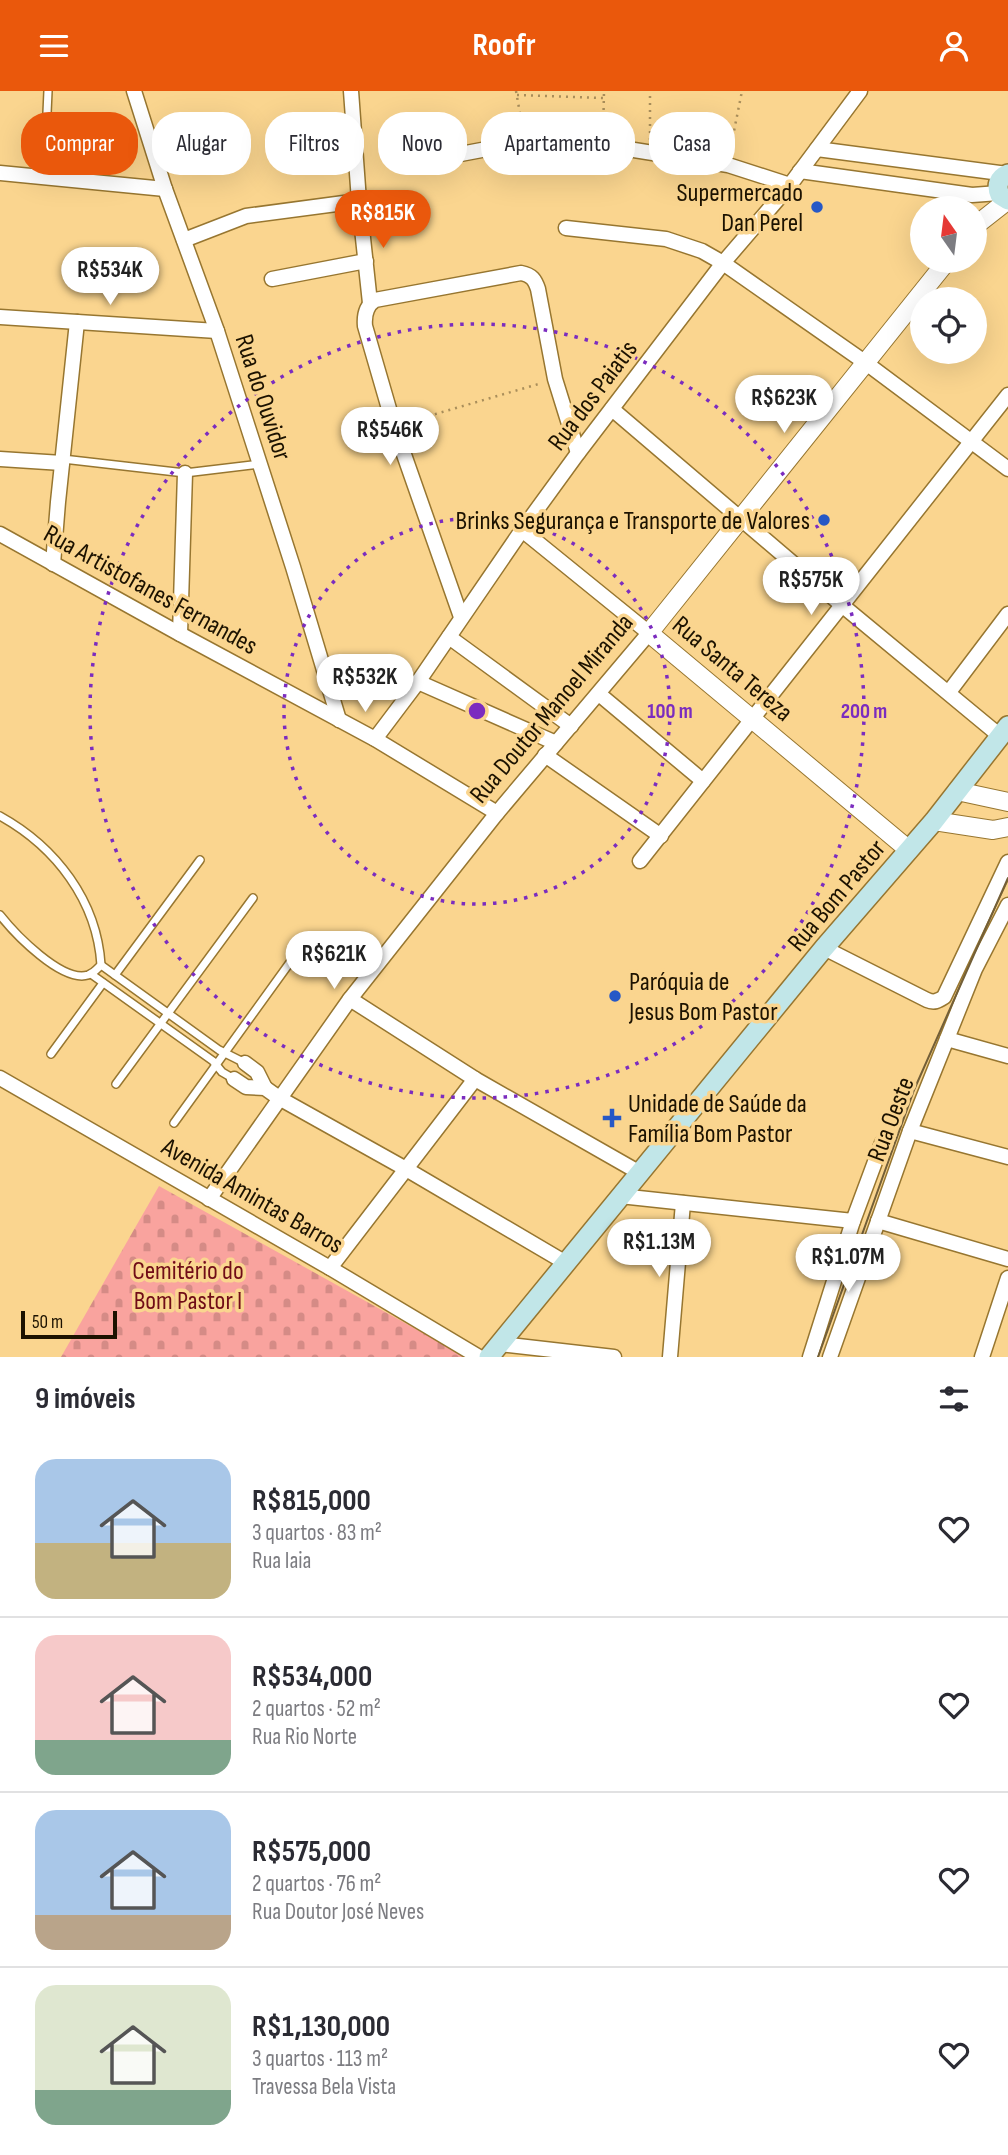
<!DOCTYPE html>
<html lang="pt">
<head>
<meta charset="utf-8">
<style>
  body { margin:0; font-family:"Sofia Sans Condensed",sans-serif; background:#f2f2f3; color:#2b2b33; height:100vh; display:flex; flex-direction:column; font-size:26px; white-space:nowrap }
  * { box-sizing:border-box; margin:0 }
  p { font-size:23px; color:#7c7c81 }
  .icon { flex:none; width:38px; height:38px; fill:none; stroke:currentColor; stroke-width:2; stroke-linecap:round; stroke-linejoin:round }
  .map { position:relative; height:1266px; overflow:hidden }
  .panel { display:flex; flex-direction:column; background:#fff; flex:1 }
  .panel>* { flex:none }
  .banner { position:absolute; left:21px; top:21px; width:966px; height:63px; display:flex; gap:14px }
  .needle { width:46px; rotate:346deg }
  .tools { position:absolute; left:910px; top:105px; display:grid; gap:14px }
  .tools a { display:grid; place-items:center; width:77px; height:77px; border-radius:50%; background:#fff; box-shadow:0 7px 28px #0002; font-size:35px }
  .scale { position:absolute; left:21px; bottom:18px; width:96px; box-sizing:border-box; padding-left:7px; border:4px solid #1c1200; border-top:0; font-size:19px; line-height:24px; white-space:nowrap; color:#1c1200; -webkit-text-stroke:5px #fad58f; paint-order:stroke }
  .price { position:absolute; translate:-50% -60px; padding:0 16px; border-radius:24px; background:#fff; color:#222; font-size:23px; line-height:46px; filter:drop-shadow(0 2px 4px #0008) }
  .price::after { content:''; position:absolute; left:50%; top:42px; width:21px; height:16px; margin-left:-10px; background:inherit; clip-path:polygon(0 0,100% 0,50% 100%) }
  .price.current { background:#ea580c; color:#fff }
  ul { padding:0; list-style:none }
  li { display:flex; align-items:center; gap:21px; height:175px; padding:0 35px }
  li+li { border-top:2px solid #e1e1e2 }
  li span { display:grid; place-items:center; flex:none; width:196px; height:140px; border-radius:21px; color:#555 }
  li>.icon { margin-inline-start:auto }
  span .icon { width:84px; height:84px; fill:#fffc; stroke-width:1 }
  li b { font-size:30px }
  h2 { display:flex; justify-content:space-between; align-items:center; height:84px; padding:0 35px; font-size:30px }
  .chip { padding:0 24px; border-radius:28px; background:#fff; box-shadow:0 7px 28px #0002; font-size:24px; line-height:63px }
  .chip.current { background:#ea580c; color:#fff }
  header { display:flex; justify-content:space-between; align-items:center; height:91px; padding:0 35px; background:#ea580c; color:#fff; font-size:32px; font-weight:700 }
  .map>svg:first-child { display:block }
  .cemetery { fill:url(#cemetery-stones) }
  .lines { fill:none; stroke-linecap:round; stroke-linejoin:round }
  .service-casing { stroke:#977630; stroke-width:10 }
  .minor-casing { stroke:#977630; stroke-width:17 }
  .tertiary-casing { stroke:#977630; stroke-width:20 }
  .secondary-casing { stroke:#977630; stroke-width:22 }
  .path { stroke:#a98e5b; stroke-width:2.5; stroke-dasharray:2 5; stroke-linecap:butt }
  .service { stroke:#fff; stroke-width:7 }
  .minor { stroke:#fff; stroke-width:14 }
  .tertiary { stroke:#fff; stroke-width:18 }
  .secondary { stroke:#c1e6e8; stroke-width:19 }
  .tram { stroke:#735f38; stroke-width:2 }
  .ring { fill:none; stroke:#7b2cbf; stroke-width:3.5; stroke-dasharray:3.5 7 }
  .poi-dot { fill:#2658c6; stroke:#fad58f; stroke-width:2.5 }
  .labels { text-anchor:middle; stroke-width:7; stroke-linejoin:round; paint-order:stroke }
  .poi-label { font-size:26px; fill:#1c1200; stroke:#fad58f; text-anchor:end }
  .street-label { font-size:26px; fill:#1c1200; stroke:#fad58f }
  .park-label { font-size:26px; fill:#700c17; stroke:#fad58f }
  .centre { fill:#7b2cbf; stroke:#fad58f; stroke-width:3.5 }
  .ring-label { font-size:21px; text-anchor:middle; font-weight:bold; fill:#7b2cbf; stroke:#fad58f; stroke-width:7; stroke-linejoin:round; paint-order:stroke }
</style>
</head>
<body>
<header><svg class="icon" aria-label="menu" viewBox="0 0 24 24"><path d="M4 6h16M4 12h16M4 18h16"/></svg>Roofr<svg class="icon" aria-label="person" viewBox="0 0 24 24"><circle cx="12" cy="8" r="4"/><path d="M4 21q1-7 8-7t8 7"/></svg></header>
<div class="map">
<svg width="1008" height="1266" viewBox="0 0 1008 1266">
  <defs>
    <pattern id="cemetery-stones" width="16" height="16" patternUnits="userSpaceOnUse" patternTransform="scale(1.75)"><rect width="16" height="16" fill="#f9a39e"/><path d="M2 7V4a2 2 0 0 1 4 0v3zM10 15v-3a2 2 0 0 1 4 0v3z" fill="#d58b86"/></pattern>
  </defs>
  <rect width="100%" height="100%" fill="#fad58f"/>
  <path class="cemetery" d="M 159,1095 L 466,1266 L 61,1266 Z"/>
  <g class="lines">
    <g class="service-casing">
      <g id="service">
        <path d="M 46,44 L 48,0"/>
        <path d="M 63,368 L 185,382 L 260,373"/>
        <path d="M 0,725 C 56,756 97,810 101,874 C 97,878 94,882 88,884 C 62,892 15,843 0,824"/>
        <path d="M 101,874 L 219,959 L 245,972"/>
        <path d="M 91,883 L 213,970 L 222,981 L 234,988"/>
        <path d="M 115,884 L 200,769"/>
        <path d="M 51,963 L 103,892"/>
        <path d="M 116,993 L 253,807"/>
        <path d="M 174,1032 L 304,852"/>
      </g>
    </g>
    <g class="minor-casing">
      <g id="minor">
        <path d="M 134,0 L 165,98 L 217,240 L 293,476 L 339,629"/>
        <path d="M 351,0 L 359,110 L 370,212"/>
        <path d="M 817,58 L 1008,83"/>
        <path d="M 434,68 L 487,58 L 526,56 L 634,59 L 728,74 L 790,94"/>
        <path d="M 800,80 L 972,104 L 999,102"/>
        <path d="M 0,82 L 165,98"/>
        <path d="M 566,137 L 666,148 L 702,160 L 723,172 L 866,272 L 1008,378"/>
        <path d="M 184,149 L 246,125 L 359,110"/>
        <path d="M 272,188 L 366,170"/>
        <path d="M 0,226 L 217,240"/>
        <path d="M 612,318 L 843,515 L 1000,645"/>
        <path d="M 0,368 L 62,372"/>
        <path d="M 0,443 L 180,543 L 375,648 L 497,722"/>
        <path d="M 53,473 L 58,411 L 77,231"/>
        <path d="M 461,526 L 394,335 L 365,235 C 364,224 366,215 375,209 L 521,182 C 532,184 535,189 538,198 L 555,288 L 578,362"/>
        <path d="M 180,543 L 185,382"/>
        <path d="M 449,546 L 571,635"/>
        <path d="M 418,591 L 556,652"/>
        <path d="M 949,601 L 1008,523"/>
        <path d="M 599,603 L 703,690"/>
        <path d="M 375,648 L 418,591 L 522,439 L 578,362 L 723,172 L 790,94 L 860,0"/>
        <path d="M 545,664 L 661,745"/>
        <path d="M 640,770 L 1008,304"/>
        <path d="M 824,857 L 927,909 C 934,912 938,910 944,906 L 1008,771"/>
        <path d="M 350,908 L 475,988 L 640,1082"/>
        <path d="M 947,948 L 1008,965"/>
        <path d="M 245,972 L 257,981 L 265,997"/>
        <path d="M 0,987 L 330,1177 L 479,1266"/>
        <path d="M 234,988 L 246,996 L 265,997 L 279,1007 L 406,1078 L 566,1172"/>
        <path d="M 910,1040 L 1008,1066"/>
        <path d="M 620,1105 L 853,1130 L 882,1052"/>
        <path d="M 209,1108 L 350,908 L 497,722 L 649,542 L 522,439"/>
        <path d="M 878,1130 L 1008,1168"/>
        <path d="M 330,1177 L 475,988"/>
        <path d="M 500,1253 L 614,1266"/>
        <path d="M 670,1266 L 683,1112"/>
        <path d="M 810,1266 L 853,1130"/>
        <path d="M 830,1266 L 910,1040 L 975,878 L 1008,814"/>
        <path d="M 982,1266 L 1008,1187"/>
      </g>
    </g>
    <g class="tertiary-casing">
      <g id="tertiary">
        <path d="M 975,135 L 1008,109"/>
        <path d="M 957,700 L 1008,711"/>
        <path d="M 934,730 L 993,739 L 1008,736"/>
        <path d="M 909,759 L 649,542 L 947,170"/>
      </g>
    </g>
    <g class="secondary-casing">
      <g id="secondary">
        <path d="M 1008,83 C 998,87 996,95 1000,104 L 1008,109"/>
        <path d="M 489,1266 L 824,857 L 934,730 L 1008,635"/>
      </g>
    </g>
    <g class="path">
      <path d="M 516,0 L 524,45"/>
      <path d="M 517,4 L 604,7"/>
      <path d="M 603,47 L 604,0"/>
      <path d="M 650,49 L 650,0"/>
      <path d="M 730,60 L 742,0"/>
      <path d="M 408,331 L 542,292"/>
    </g>
    <use href="#service" class="service"/>
    <use href="#minor" class="minor"/>
    <use href="#tertiary" class="tertiary"/>
    <use href="#secondary" class="secondary"/>
    <path class="tram" d="M 818,1266 L 914,999 L 1008,787"/>
  </g>
  <g class="ring">
    <circle cx="477" cy="620" r="193"/>
    <circle cx="477" cy="620" r="387"/>
  </g>
  <g class="poi-dot">
    <circle cx="817" cy="116" r="7"/>
    <circle cx="824" cy="429" r="7"/>
    <circle cx="615" cy="905" r="7"/>
    <path d="M608.5 1016.5h7v7h7v7h-7v7h-7v-7h-7v-7h7z"/>
  </g>
  <g class="labels">
    <g class="poi-label">
      <text x="803" y="110">Supermercado<tspan x="803" dy="30">Dan Perel</tspan></text>
      <text x="810" y="438">Brinks Segurança e Transporte de Valores</text>
      <text x="629" y="899" text-anchor="start">Paróquia de<tspan x="629" dy="30">Jesus Bom Pastor</tspan></text>
      <text x="628" y="1021" text-anchor="start">Unidade de Saúde da<tspan x="628" dy="30">Família Bom Pastor</tspan></text>
    </g>
    <g class="street-label">
      <text transform="translate(592 304) rotate(-53)" y="9">Rua dos Paiatis</text>
      <text transform="translate(264 306) rotate(72)" y="9">Rua do Ouvidor</text>
      <text transform="translate(151 498) rotate(29)" y="9">Rua Artistofanes Fernandes</text>
      <text transform="translate(733 577) rotate(40)" y="9">Rua Santa Tereza</text>
      <text transform="translate(551 617) rotate(-50)" y="9">Rua Doutor Manoel Miranda</text>
      <text transform="translate(836 804) rotate(-50)" y="9">Rua Bom Pastor</text>
      <text transform="translate(890 1028) rotate(-69)" y="9">Rua Oeste</text>
      <text transform="translate(253 1104) rotate(30)" y="9">Avenida Amintas Barros</text>
    </g>
    <g class="park-label">
      <text x="188" y="1188">Cemitério do<tspan x="188" dy="30">Bom Pastor I</tspan></text>
    </g>
  </g>
  <circle cx="477" cy="620" r="10" class="centre"/>
  <g class="ring-label">
    <text x="670" y="627">100 m</text>
    <text x="864" y="627">200 m</text>
  </g>
</svg>
<div class="tools">
<a><svg class="needle" viewBox="-14 -14 28 28"><path d="M0-13l5 13h-10z" fill="#e53935"/><path d="M0 13l5-13h-10z" fill="#7c7c81"/></svg></a>
<a><svg class="icon" aria-label="locate" viewBox="0 0 24 24"><circle cx="12" cy="12" r="6"/><path d="M12 2v4M12 18v4M2 12h4M18 12h4"/></svg></a>
</div>
<div class="scale">50 m</div>
<b class="price current" style="left:383px;top:159px">R$815K</b>
<b class="price" style="left:110px;top:216px">R$534K</b>
<b class="price" style="left:784px;top:344px">R$623K</b>
<b class="price" style="left:390px;top:376px">R$546K</b>
<b class="price" style="left:811px;top:526px">R$575K</b>
<b class="price" style="left:365px;top:623px">R$532K</b>
<b class="price" style="left:334px;top:900px">R$621K</b>
<b class="price" style="left:659px;top:1188px">R$1.13M</b>
<b class="price" style="left:848px;top:1203px">R$1.07M</b>
<div class="banner">
<a class="chip current">Comprar</a>
<a class="chip">Alugar</a>
<a class="chip">Filtros</a>
<a class="chip">Novo</a>
<a class="chip">Apartamento</a>
<a class="chip">Casa</a>
</div>
</div>
<section class="panel">
<h2>9 imóveis<svg class="icon" aria-label="filters" viewBox="0 0 24 24"><path d="M4 7h16M4 17h16"/><circle cx="9" cy="7" r="2"/><circle cx="15" cy="17" r="2"/></svg></h2>
<ul>
<li><span style="background:linear-gradient(#a9c7e8 60%,#c2b280 0)"><svg class="icon" aria-label="home" viewBox="0 0 24 24"><path d="M3 11l9-7 9 7M6 9v11h12V9"/></svg></span><div><b>R$815,000</b><p>3 quartos · 83 m²</p><p>Rua Iaia</p></div><svg class="icon" aria-label="heart" viewBox="0 0 24 24"><path d="M12 20l-8-8c-3-5 5-10 8-4 3-6 11-1 8 4z"/></svg></li>
<li><span style="background:linear-gradient(#f6c9c9 75%,#7fa58c 0)"><svg class="icon" aria-label="home" viewBox="0 0 24 24"><path d="M3 11l9-7 9 7M6 9v11h12V9"/></svg></span><div><b>R$534,000</b><p>2 quartos · 52 m²</p><p>Rua Rio Norte</p></div><svg class="icon" aria-label="heart" viewBox="0 0 24 24"><path d="M12 20l-8-8c-3-5 5-10 8-4 3-6 11-1 8 4z"/></svg></li>
<li><span style="background:linear-gradient(#a9c7e8 75%,#b9a48a 0)"><svg class="icon" aria-label="home" viewBox="0 0 24 24"><path d="M3 11l9-7 9 7M6 9v11h12V9"/></svg></span><div><b>R$575,000</b><p>2 quartos · 76 m²</p><p>Rua Doutor José Neves</p></div><svg class="icon" aria-label="heart" viewBox="0 0 24 24"><path d="M12 20l-8-8c-3-5 5-10 8-4 3-6 11-1 8 4z"/></svg></li>
<li><span style="background:linear-gradient(#dfe7d0 75%,#7fa58c 0)"><svg class="icon" aria-label="home" viewBox="0 0 24 24"><path d="M3 11l9-7 9 7M6 9v11h12V9"/></svg></span><div><b>R$1,130,000</b><p>3 quartos · 113 m²</p><p>Travessa Bela Vista</p></div><svg class="icon" aria-label="heart" viewBox="0 0 24 24"><path d="M12 20l-8-8c-3-5 5-10 8-4 3-6 11-1 8 4z"/></svg></li>
</ul>
</section>
</body>
</html>
